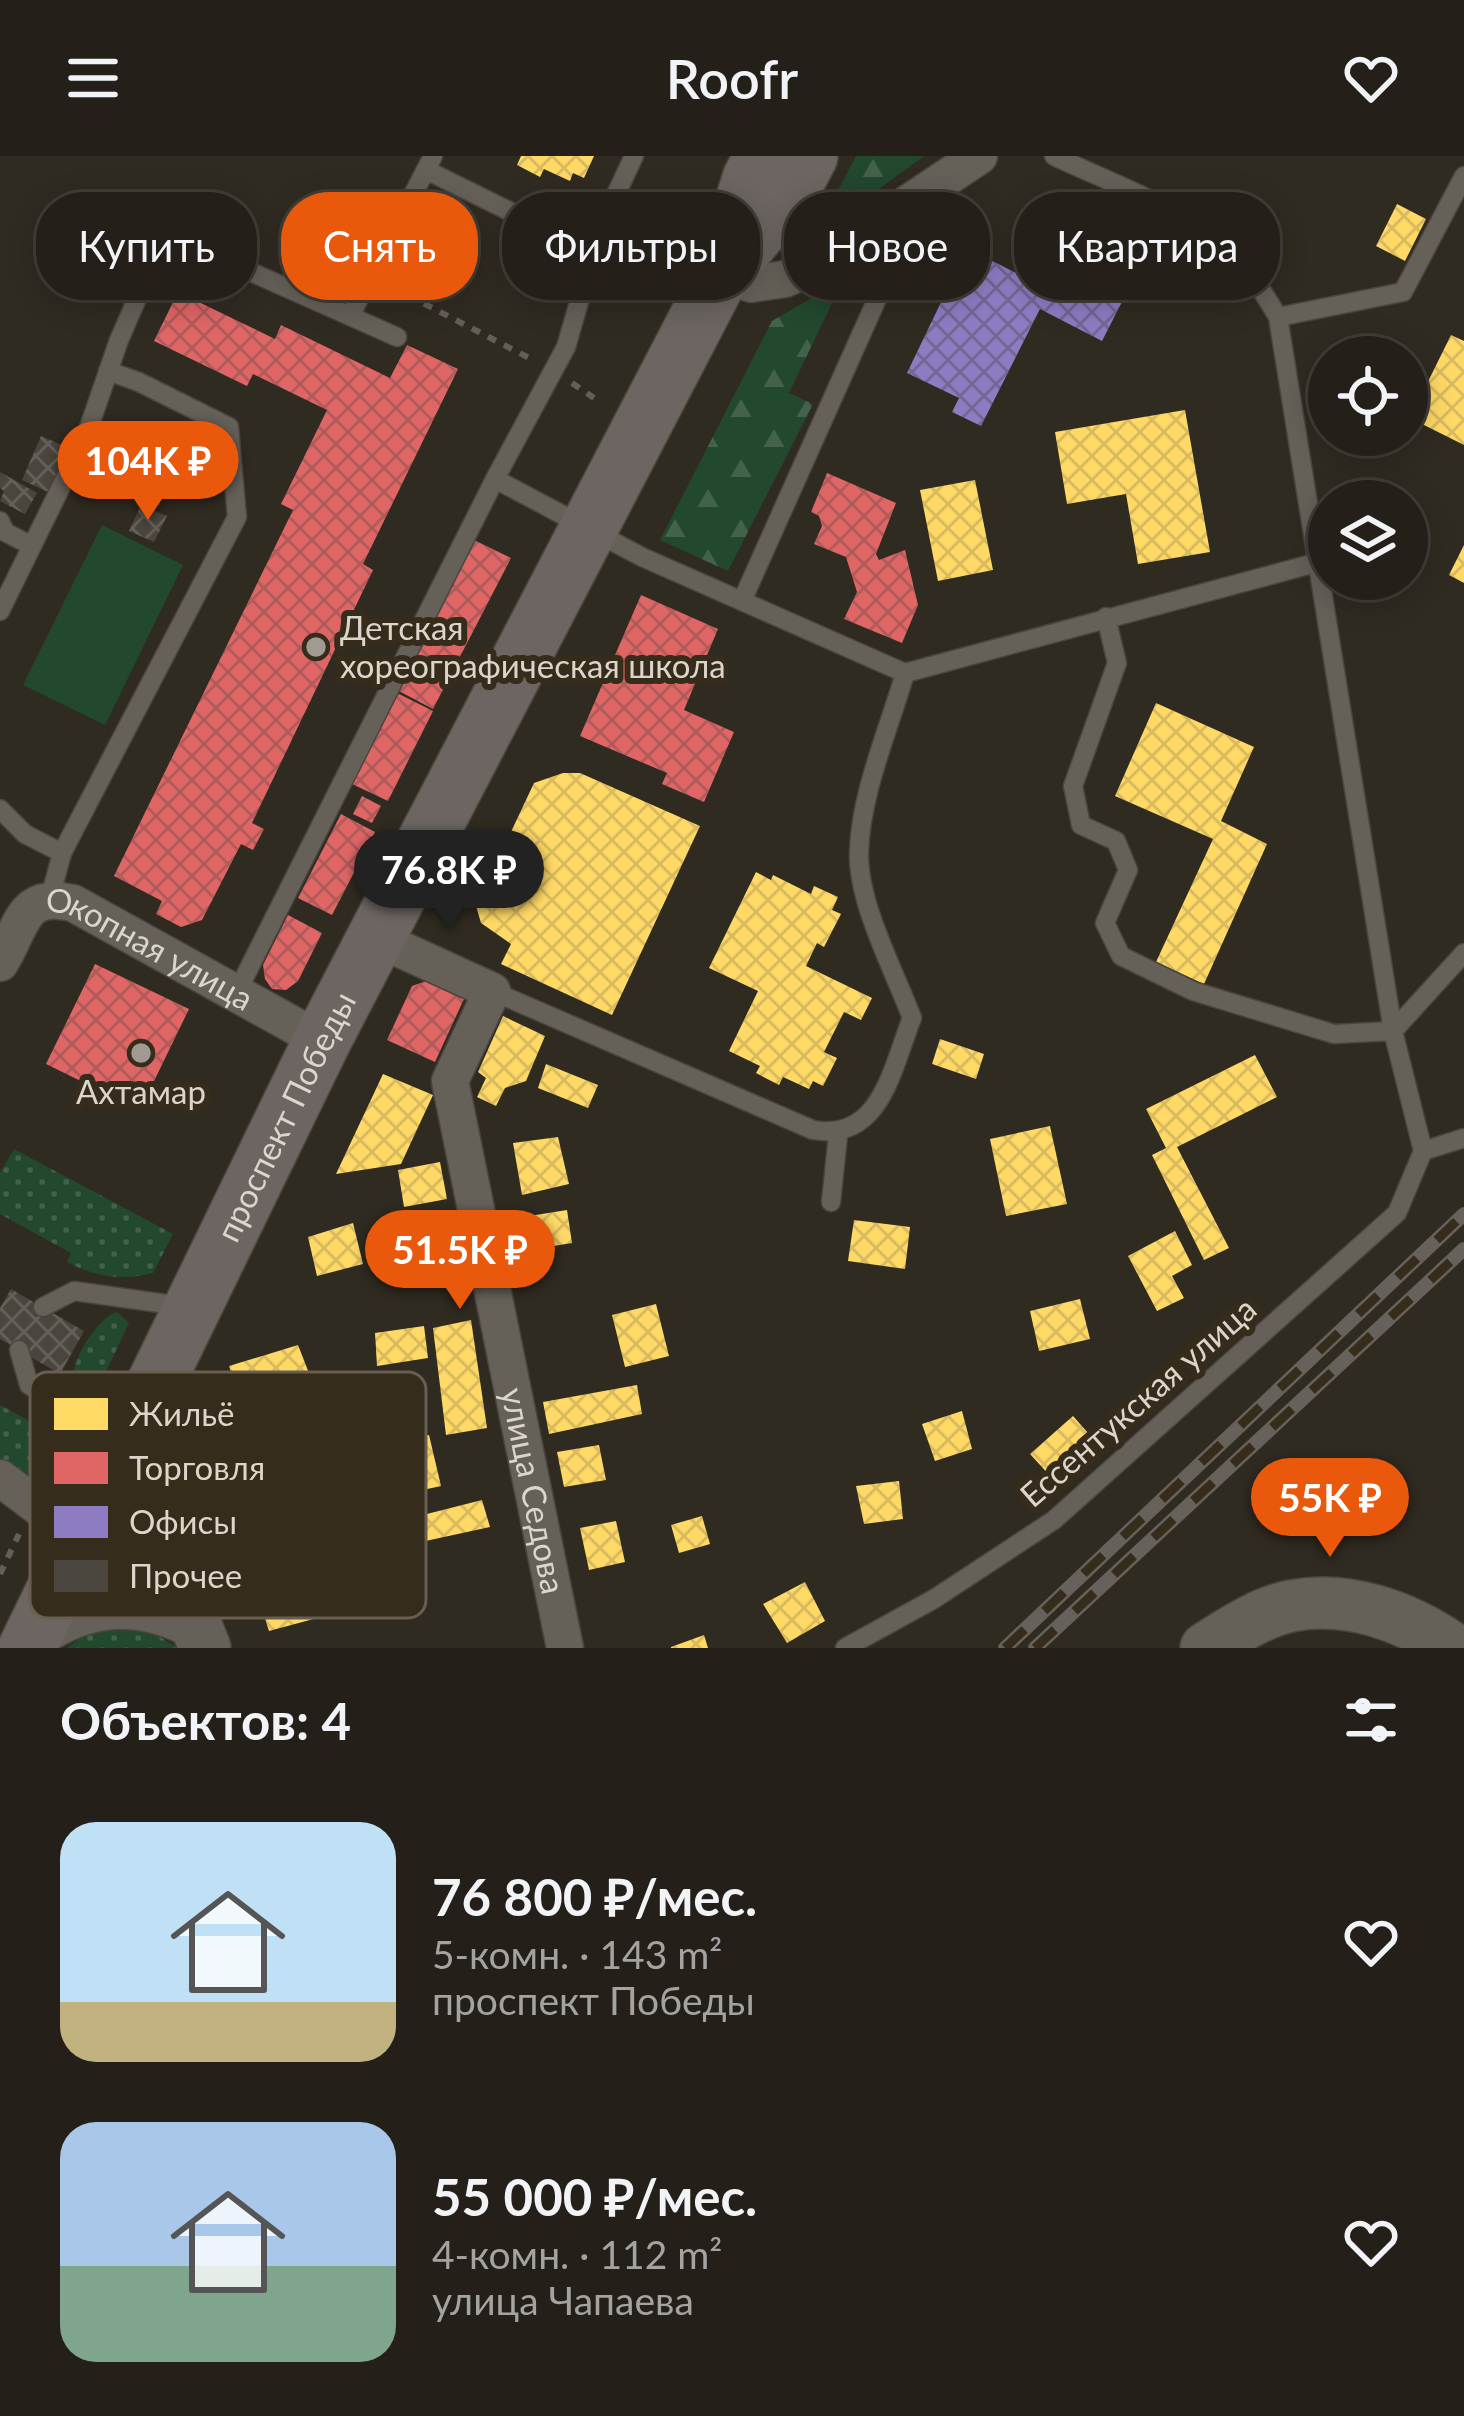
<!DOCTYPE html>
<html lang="ru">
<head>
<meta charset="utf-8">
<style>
  body { margin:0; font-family:Lato,sans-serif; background:#2c2822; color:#f1f3f6; height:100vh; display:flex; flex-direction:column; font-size:45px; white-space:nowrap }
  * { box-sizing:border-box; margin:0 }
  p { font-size:39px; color:#a3a3a2 }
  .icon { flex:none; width:66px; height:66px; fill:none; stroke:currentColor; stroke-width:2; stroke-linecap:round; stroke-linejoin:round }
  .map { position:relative; height:1492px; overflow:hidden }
  .sheet { display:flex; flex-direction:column; background:#242019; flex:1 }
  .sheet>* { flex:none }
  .hud { position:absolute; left:36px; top:36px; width:1392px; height:108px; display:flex; gap:24px }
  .controls { position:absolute; left:1308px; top:180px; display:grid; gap:24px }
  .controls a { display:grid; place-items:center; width:120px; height:120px; border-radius:50%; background:#242019; box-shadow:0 6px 30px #0003,0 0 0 3px #413e38; font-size:60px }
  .price { position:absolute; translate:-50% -102px; padding:0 27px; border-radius:42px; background:#ea580c; color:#fff; font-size:39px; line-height:78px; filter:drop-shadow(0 3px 6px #0008) }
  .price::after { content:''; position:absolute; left:50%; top:72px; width:36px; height:27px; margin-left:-18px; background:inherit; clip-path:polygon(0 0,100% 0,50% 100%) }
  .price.current { background:#222; color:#fff }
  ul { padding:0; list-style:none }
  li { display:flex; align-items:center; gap:36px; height:300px; padding:0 60px }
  li span { display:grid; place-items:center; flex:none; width:336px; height:240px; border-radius:36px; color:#555 }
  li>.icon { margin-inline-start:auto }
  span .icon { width:144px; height:144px; fill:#fffc; stroke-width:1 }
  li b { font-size:51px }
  h2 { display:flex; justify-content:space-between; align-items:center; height:144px; padding:0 60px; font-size:51px }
  .pill { padding:0 42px; border-radius:48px; background:#242019; box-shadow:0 6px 30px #0003,0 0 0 3px #413e38; font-size:42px; line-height:108px }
  .pill.current { background:#ea580c; color:#fff }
  header { display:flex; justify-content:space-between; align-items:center; height:156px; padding:0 60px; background:#242019; font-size:54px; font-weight:600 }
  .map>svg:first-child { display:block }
  .grass { fill:url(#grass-dots) }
  .forest { fill:url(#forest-firs) }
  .garden { fill:#22482e }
  .homes { fill:url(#homes-cross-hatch) }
  .shops { fill:url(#shops-cross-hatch) }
  .offices { fill:url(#offices-cross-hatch) }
  .building { fill:url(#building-cross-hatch) }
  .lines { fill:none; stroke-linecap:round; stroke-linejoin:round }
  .service-casing { stroke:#4b453e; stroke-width:21 }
  .minor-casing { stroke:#4b453e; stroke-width:39 }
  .secondary-casing { stroke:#4b453e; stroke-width:54 }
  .primary-casing { stroke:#4b453e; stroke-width:60 }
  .path { stroke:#635f58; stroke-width:6; stroke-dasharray:9 9; stroke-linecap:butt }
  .service { stroke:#656159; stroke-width:18 }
  .minor { stroke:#656159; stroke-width:36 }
  .secondary { stroke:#656159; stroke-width:51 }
  .primary { stroke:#6c6562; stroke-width:57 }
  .rail-casing { stroke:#66615a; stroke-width:14 }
  .rail { stroke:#362c1b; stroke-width:9; stroke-dasharray:27; stroke-linecap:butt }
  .poi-dot { fill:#a09a90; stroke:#362c1b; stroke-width:4.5 }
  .labels { text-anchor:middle; stroke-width:12; stroke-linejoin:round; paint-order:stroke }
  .poi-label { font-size:33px; fill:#dcd5cb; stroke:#362c1b; text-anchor:start }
  .street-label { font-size:33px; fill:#dcd5cb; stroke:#362c1b }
  .key { fill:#362c1b; stroke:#685f50; stroke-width:3 }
  .key-label { font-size:33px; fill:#dcd5cb }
</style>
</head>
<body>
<header><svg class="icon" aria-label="menu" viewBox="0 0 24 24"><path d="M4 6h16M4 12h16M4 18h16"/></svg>Roofr<svg class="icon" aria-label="heart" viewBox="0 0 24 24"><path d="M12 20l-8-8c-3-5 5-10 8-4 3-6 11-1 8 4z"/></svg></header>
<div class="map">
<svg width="1464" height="1492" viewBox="0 0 1464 1492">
  <defs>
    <pattern id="grass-dots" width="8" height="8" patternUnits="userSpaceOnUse" patternTransform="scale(3)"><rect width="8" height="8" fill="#22482e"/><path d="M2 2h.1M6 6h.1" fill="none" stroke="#42624b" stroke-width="1.8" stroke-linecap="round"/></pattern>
    <pattern id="forest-firs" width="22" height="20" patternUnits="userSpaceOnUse" patternTransform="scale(3)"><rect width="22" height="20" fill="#22482e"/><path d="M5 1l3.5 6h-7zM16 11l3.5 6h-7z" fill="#42624b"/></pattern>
    <pattern id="homes-cross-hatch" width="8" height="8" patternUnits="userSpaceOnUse" patternTransform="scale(3)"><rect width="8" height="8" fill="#ffd966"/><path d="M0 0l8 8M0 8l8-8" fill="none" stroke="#d9ba5e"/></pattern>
    <pattern id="shops-cross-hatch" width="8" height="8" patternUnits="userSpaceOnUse" patternTransform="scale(3)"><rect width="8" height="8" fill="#e06666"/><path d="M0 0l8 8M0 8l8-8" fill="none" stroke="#b15b5a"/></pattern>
    <pattern id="offices-cross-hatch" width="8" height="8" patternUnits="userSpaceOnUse" patternTransform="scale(3)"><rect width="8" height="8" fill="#8e7cc3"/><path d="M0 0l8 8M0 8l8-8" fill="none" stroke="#736794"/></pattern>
    <pattern id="building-cross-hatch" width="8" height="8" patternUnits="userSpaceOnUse" patternTransform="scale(3)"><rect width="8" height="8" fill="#4a453d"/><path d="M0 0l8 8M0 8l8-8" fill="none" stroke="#645f58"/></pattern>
  </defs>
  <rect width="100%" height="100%" fill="#302b21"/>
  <g class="grass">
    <path d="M 14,993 L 173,1078 L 153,1117 C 121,1125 96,1121 67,1106 L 71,1097 L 0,1058 L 0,1017 Z"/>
    <path d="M 117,1156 L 129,1167 L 92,1245 L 72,1238 C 65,1215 94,1163 117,1156 Z"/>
    <path d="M 0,1249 L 72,1288 L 44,1346 L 0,1313 Z"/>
    <path d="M 142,1470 L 178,1492 L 67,1492 L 91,1474 Z"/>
  </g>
  <g class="forest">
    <path d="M 856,0 L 924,0 L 814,80 Z"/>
    <path d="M 843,124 L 789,237 L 813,248 L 728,415 L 660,384 L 772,165 Z"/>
  </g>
  <path class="garden" d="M 102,369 L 183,409 L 105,569 L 23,529 Z"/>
  <g class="homes">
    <path d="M 521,0 L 594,0 L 584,22 L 573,17 L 570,25 L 544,13 L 540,21 L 517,9 Z"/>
    <path d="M 1397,48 L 1426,63 L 1405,105 L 1376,90 Z"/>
    <path d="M 1451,179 L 1464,185 L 1464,289 L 1410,262 Z"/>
    <path d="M 1185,254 L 1210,396 L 1138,408 L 1126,338 L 1067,348 L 1055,276 Z"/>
    <path d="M 975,324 L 993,414 L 938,425 L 920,334 Z"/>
    <path d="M 1464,389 L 1464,427 L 1449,419 Z"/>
    <path d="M 1156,547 L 1254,591 L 1221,665 L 1267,688 L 1204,828 L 1156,806 L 1213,683 L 1115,640 Z"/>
    <path d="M 563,617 L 580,617 L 700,670 L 612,859 L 501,808 L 511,788 L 481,767 L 476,750 L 534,627 Z"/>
    <path d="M 756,716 L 771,724 L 773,719 L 811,738 L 814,730 L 838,741 L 832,754 L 841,758 L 824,791 L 817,787 L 806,810 L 872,842 L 861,864 L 844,856 L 824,896 L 837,902 L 823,930 L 813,925 L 809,933 L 783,921 L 779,929 L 756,917 L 760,910 L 729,895 L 758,835 L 709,812 Z"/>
    <path d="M 503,860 L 545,880 L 526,925 L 505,932 L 496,950 L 477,941 L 486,922 L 478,916 Z"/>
    <path d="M 940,883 L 984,898 L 976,923 L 932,908 Z"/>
    <path d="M 1255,899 L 1277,941 L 1177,991 L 1229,1092 L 1204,1104 L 1152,999 L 1166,992 L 1146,953 Z"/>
    <path d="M 546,908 L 598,929 L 588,952 L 538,932 Z"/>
    <path d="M 383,918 L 433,939 L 401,1008 L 336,1018 Z"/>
    <path d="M 1050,970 L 1067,1048 L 1006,1060 L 990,983 Z"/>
    <path d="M 558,981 L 569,1028 L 522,1039 L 513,987 Z"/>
    <path d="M 440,1006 L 447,1043 L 404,1051 L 398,1014 Z"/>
    <path d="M 567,1054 L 572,1087 L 529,1094 L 523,1061 Z"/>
    <path d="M 854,1064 L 910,1071 L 905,1113 L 848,1105 Z"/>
    <path d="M 353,1067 L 363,1108 L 317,1120 L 308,1081 Z"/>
    <path d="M 1175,1075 L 1192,1109 L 1172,1120 L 1184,1142 L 1157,1155 L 1128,1100 Z"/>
    <path d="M 1080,1143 L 1090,1183 L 1039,1195 L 1030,1155 Z"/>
    <path d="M 656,1148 L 669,1200 L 625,1211 L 612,1159 Z"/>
    <path d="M 471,1164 L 487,1272 L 446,1279 L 433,1172 Z"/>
    <path d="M 424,1170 L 428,1202 L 377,1210 L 375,1177 Z"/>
    <path d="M 298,1189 L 314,1230 L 243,1252 L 229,1210 Z"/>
    <path d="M 637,1229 L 642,1258 L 549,1278 L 543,1246 Z"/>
    <path d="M 962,1255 L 972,1293 L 935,1305 L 922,1268 Z"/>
    <path d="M 1073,1260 L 1104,1295 L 1061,1332 L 1030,1298 Z"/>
    <path d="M 429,1279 L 441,1330 L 395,1340 L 383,1289 Z"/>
    <path d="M 599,1289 L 606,1324 L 564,1331 L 557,1296 Z"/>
    <path d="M 899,1325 L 903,1363 L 864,1368 L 856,1330 Z"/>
    <path d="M 482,1344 L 490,1371 L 421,1386 L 415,1361 Z"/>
    <path d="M 702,1360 L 710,1388 L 679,1397 L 671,1369 Z"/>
    <path d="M 616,1365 L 625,1406 L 589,1414 L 580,1372 Z"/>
    <path d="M 805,1426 L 825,1465 L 787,1487 L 763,1448 Z"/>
    <path d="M 312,1431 L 321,1461 L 269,1475 L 260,1447 Z"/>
    <path d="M 704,1479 L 708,1492 L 671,1492 L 671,1491 Z"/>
  </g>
  <g class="shops">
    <path d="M 178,136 L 275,183 L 281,169 L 390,222 L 407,189 L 458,213 L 363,408 L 373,414 L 252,667 L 264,673 L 253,694 L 241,688 L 202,764 L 181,771 L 156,758 L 162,745 L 114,720 L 293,354 L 281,348 L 327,254 L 253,218 L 247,230 L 154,185 Z"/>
    <path d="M 827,317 L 896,347 L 876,398 L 879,404 L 905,394 L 918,449 L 902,487 L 844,463 L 857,436 L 846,401 L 814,388 L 822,370 L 819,360 L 811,356 Z"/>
    <path d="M 472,383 L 511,402 L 433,553 L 395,533 Z"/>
    <path d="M 641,439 L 718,473 L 684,554 L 734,576 L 704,646 L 662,628 L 667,617 L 580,580 Z"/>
    <path d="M 397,537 L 433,555 L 388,645 L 352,628 Z"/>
    <path d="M 362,640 L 381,650 L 372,667 L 353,658 Z"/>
    <path d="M 341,658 L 375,676 L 332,759 L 298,742 Z"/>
    <path d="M 288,759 L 322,777 L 298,825 L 286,834 L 272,833 L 265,823 L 263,809 Z"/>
    <path d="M 95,808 L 189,853 L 140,954 L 46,908 Z"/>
    <path d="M 426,825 L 464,843 L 435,906 L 387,884 L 412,830 Z"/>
  </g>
  <path class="offices" d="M 1054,49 L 1147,97 L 1102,185 L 1040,153 L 981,270 L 952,256 L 959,242 L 907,217 L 943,142 L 928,135 L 941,110 L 955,116 L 967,92 L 1018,118 Z"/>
  <g class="building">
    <path d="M 41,280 L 69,292 L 50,337 L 22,324 Z"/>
    <path d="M 0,316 L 37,337 L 25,358 L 0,345 L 4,335 L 0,332 Z"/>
    <path d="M 141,349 L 167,360 L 154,386 L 129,375 Z"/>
    <path d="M 11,1133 L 84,1175 L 60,1218 L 0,1183 L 0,1152 Z"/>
  </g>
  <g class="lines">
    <g class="service-casing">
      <g id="service">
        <path d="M 634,0 L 601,70 L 566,191 L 495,323 L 642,401 L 905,517 L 1319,406"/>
        <path d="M 1054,0 C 1109,26 1174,49 1221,87 C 1245,107 1262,134 1278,161 L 1393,875 L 1423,995"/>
        <path d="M 426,14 L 594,97"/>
        <path d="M 351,158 L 433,0"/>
        <path d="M 1278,161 L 1403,136 L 1464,20"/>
        <path d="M 0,365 L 5,376 L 32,390"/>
        <path d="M 742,445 L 919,49"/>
        <path d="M 0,455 L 86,280 L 119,184 L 143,129 L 160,111 L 185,104 L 242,112 L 397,181"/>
        <path d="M 1106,461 L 1117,507 L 1073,630 L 1081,669 L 1116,685 L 1128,714 L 1105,767 L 1121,800 L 1193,835 L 1334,878 L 1393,875 L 1464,797"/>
        <path d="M 0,653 L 25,678 L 62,697"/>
        <path d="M 50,742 L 62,697 L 237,361 L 229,271 L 139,226 L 108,215"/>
        <path d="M 492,835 L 813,974 C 881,986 892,912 912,862 C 894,814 857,746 859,695 C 861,636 889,573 905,517"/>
        <path d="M 236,838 L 495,323"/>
        <path d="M 1423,995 L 1464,982"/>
        <path d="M 831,1046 L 838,979"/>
        <path d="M 43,1151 L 74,1135 L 188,1151"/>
        <path d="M 19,1194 L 29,1229 L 124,1282"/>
        <path d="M 845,1492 L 934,1443 L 1054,1364 L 1397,1057 L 1423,995"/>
      </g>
    </g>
    <g class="minor-casing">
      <g id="minor">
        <path d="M 721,118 L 751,128 L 785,123 L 816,109 L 979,0"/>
        <path id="s1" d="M 376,782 L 492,835 L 450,925 L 565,1492"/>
        <path id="s2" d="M 0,807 C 23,771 20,735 73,747 L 322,885"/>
        <path d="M 0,1322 L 48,1358 L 83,1378"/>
      </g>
    </g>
    <g class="secondary-casing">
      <g id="secondary">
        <path d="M 141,1258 L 144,1323 L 156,1370 L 205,1492"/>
        <path d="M 34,1477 C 88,1441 139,1438 196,1467"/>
        <path d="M 1206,1492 C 1231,1476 1261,1456 1291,1450 C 1348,1439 1406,1460 1452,1492"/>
      </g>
    </g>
    <g class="primary-casing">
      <g id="primary">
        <path d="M 736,101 L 788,40 L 809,0"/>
        <path id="s3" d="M 27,1492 L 322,885 L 721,118 L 751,23 L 763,0"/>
      </g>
    </g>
    <g class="path">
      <path d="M 612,111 L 647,139"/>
      <path d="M 392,131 L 535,205"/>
      <path d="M 572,227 L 594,242"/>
      <path d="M 209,1396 L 219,1401 L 225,1425"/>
      <path d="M 0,1418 L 19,1378"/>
    </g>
    <use href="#service" class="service"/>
    <use href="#minor" class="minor"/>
    <use href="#secondary" class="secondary"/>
    <use href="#primary" class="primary"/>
    <g class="rail-casing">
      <g id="rail">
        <path d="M 1005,1492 L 1464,1058"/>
        <path d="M 1035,1492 L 1464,1093"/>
      </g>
    </g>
    <use href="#rail" class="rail"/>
  </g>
  <g class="poi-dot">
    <circle cx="316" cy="491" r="12"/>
    <circle cx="141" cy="897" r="12"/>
  </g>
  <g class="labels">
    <g class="poi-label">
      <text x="340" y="484">Детская<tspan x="340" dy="38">хореографическая школа</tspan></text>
      <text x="141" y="948" text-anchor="middle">Ахтамар</text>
    </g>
    <g class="street-label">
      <text dy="12" stroke="none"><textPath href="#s2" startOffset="195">Окопная улица</textPath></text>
      <text dy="12" stroke="none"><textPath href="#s3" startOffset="591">проспект Победы</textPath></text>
      <text transform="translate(1138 1246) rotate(-41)" y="12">Ессентукская улица</text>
      <text dy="12" stroke="none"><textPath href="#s1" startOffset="645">улица Седова</textPath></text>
    </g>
  </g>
  <rect x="30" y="1216" width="396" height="246" rx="18" class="key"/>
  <rect x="54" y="1242" width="54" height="32" fill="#ffd966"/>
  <rect x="54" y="1296" width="54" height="32" fill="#e06666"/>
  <rect x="54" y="1350" width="54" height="32" fill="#8e7cc3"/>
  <rect x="54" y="1404" width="54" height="32" fill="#4a453d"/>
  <g class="key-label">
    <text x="129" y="1270">Жильё</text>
    <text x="129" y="1324">Торговля</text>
    <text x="129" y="1378">Офисы</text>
    <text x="129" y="1432">Прочее</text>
  </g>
</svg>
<div class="controls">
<a><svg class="icon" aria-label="locate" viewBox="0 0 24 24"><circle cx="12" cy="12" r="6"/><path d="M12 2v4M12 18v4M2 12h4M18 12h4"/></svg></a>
<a><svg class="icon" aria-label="layers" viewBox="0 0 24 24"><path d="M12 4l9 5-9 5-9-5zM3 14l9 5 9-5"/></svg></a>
</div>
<b class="price" style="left:148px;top:367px">104K ₽</b>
<b class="price current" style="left:449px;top:776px">76.8K ₽</b>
<b class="price" style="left:460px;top:1156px">51.5K ₽</b>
<b class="price" style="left:1330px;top:1404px">55K ₽</b>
<div class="hud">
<a class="pill">Купить</a>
<a class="pill current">Снять</a>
<a class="pill">Фильтры</a>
<a class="pill">Новое</a>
<a class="pill">Квартира</a>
</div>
</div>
<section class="sheet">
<h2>Объектов: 4<svg class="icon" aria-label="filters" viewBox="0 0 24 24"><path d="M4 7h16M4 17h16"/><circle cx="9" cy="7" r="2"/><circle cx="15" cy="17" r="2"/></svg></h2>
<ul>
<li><span style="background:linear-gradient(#bfe0f5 75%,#c2b280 0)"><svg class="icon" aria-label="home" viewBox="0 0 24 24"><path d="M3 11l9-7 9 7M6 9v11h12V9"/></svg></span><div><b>76 800 ₽/мес.</b><p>5-комн. · 143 m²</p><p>проспект Победы</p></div><svg class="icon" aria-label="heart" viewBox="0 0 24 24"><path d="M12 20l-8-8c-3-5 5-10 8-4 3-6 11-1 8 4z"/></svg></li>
<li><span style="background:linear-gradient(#a9c7e8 60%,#7fa58c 0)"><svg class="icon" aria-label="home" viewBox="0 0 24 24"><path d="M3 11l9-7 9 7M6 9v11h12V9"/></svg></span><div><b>55 000 ₽/мес.</b><p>4-комн. · 112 m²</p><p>улица Чапаева</p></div><svg class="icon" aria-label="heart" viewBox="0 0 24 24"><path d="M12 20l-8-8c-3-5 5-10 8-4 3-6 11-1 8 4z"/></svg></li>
</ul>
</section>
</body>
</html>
